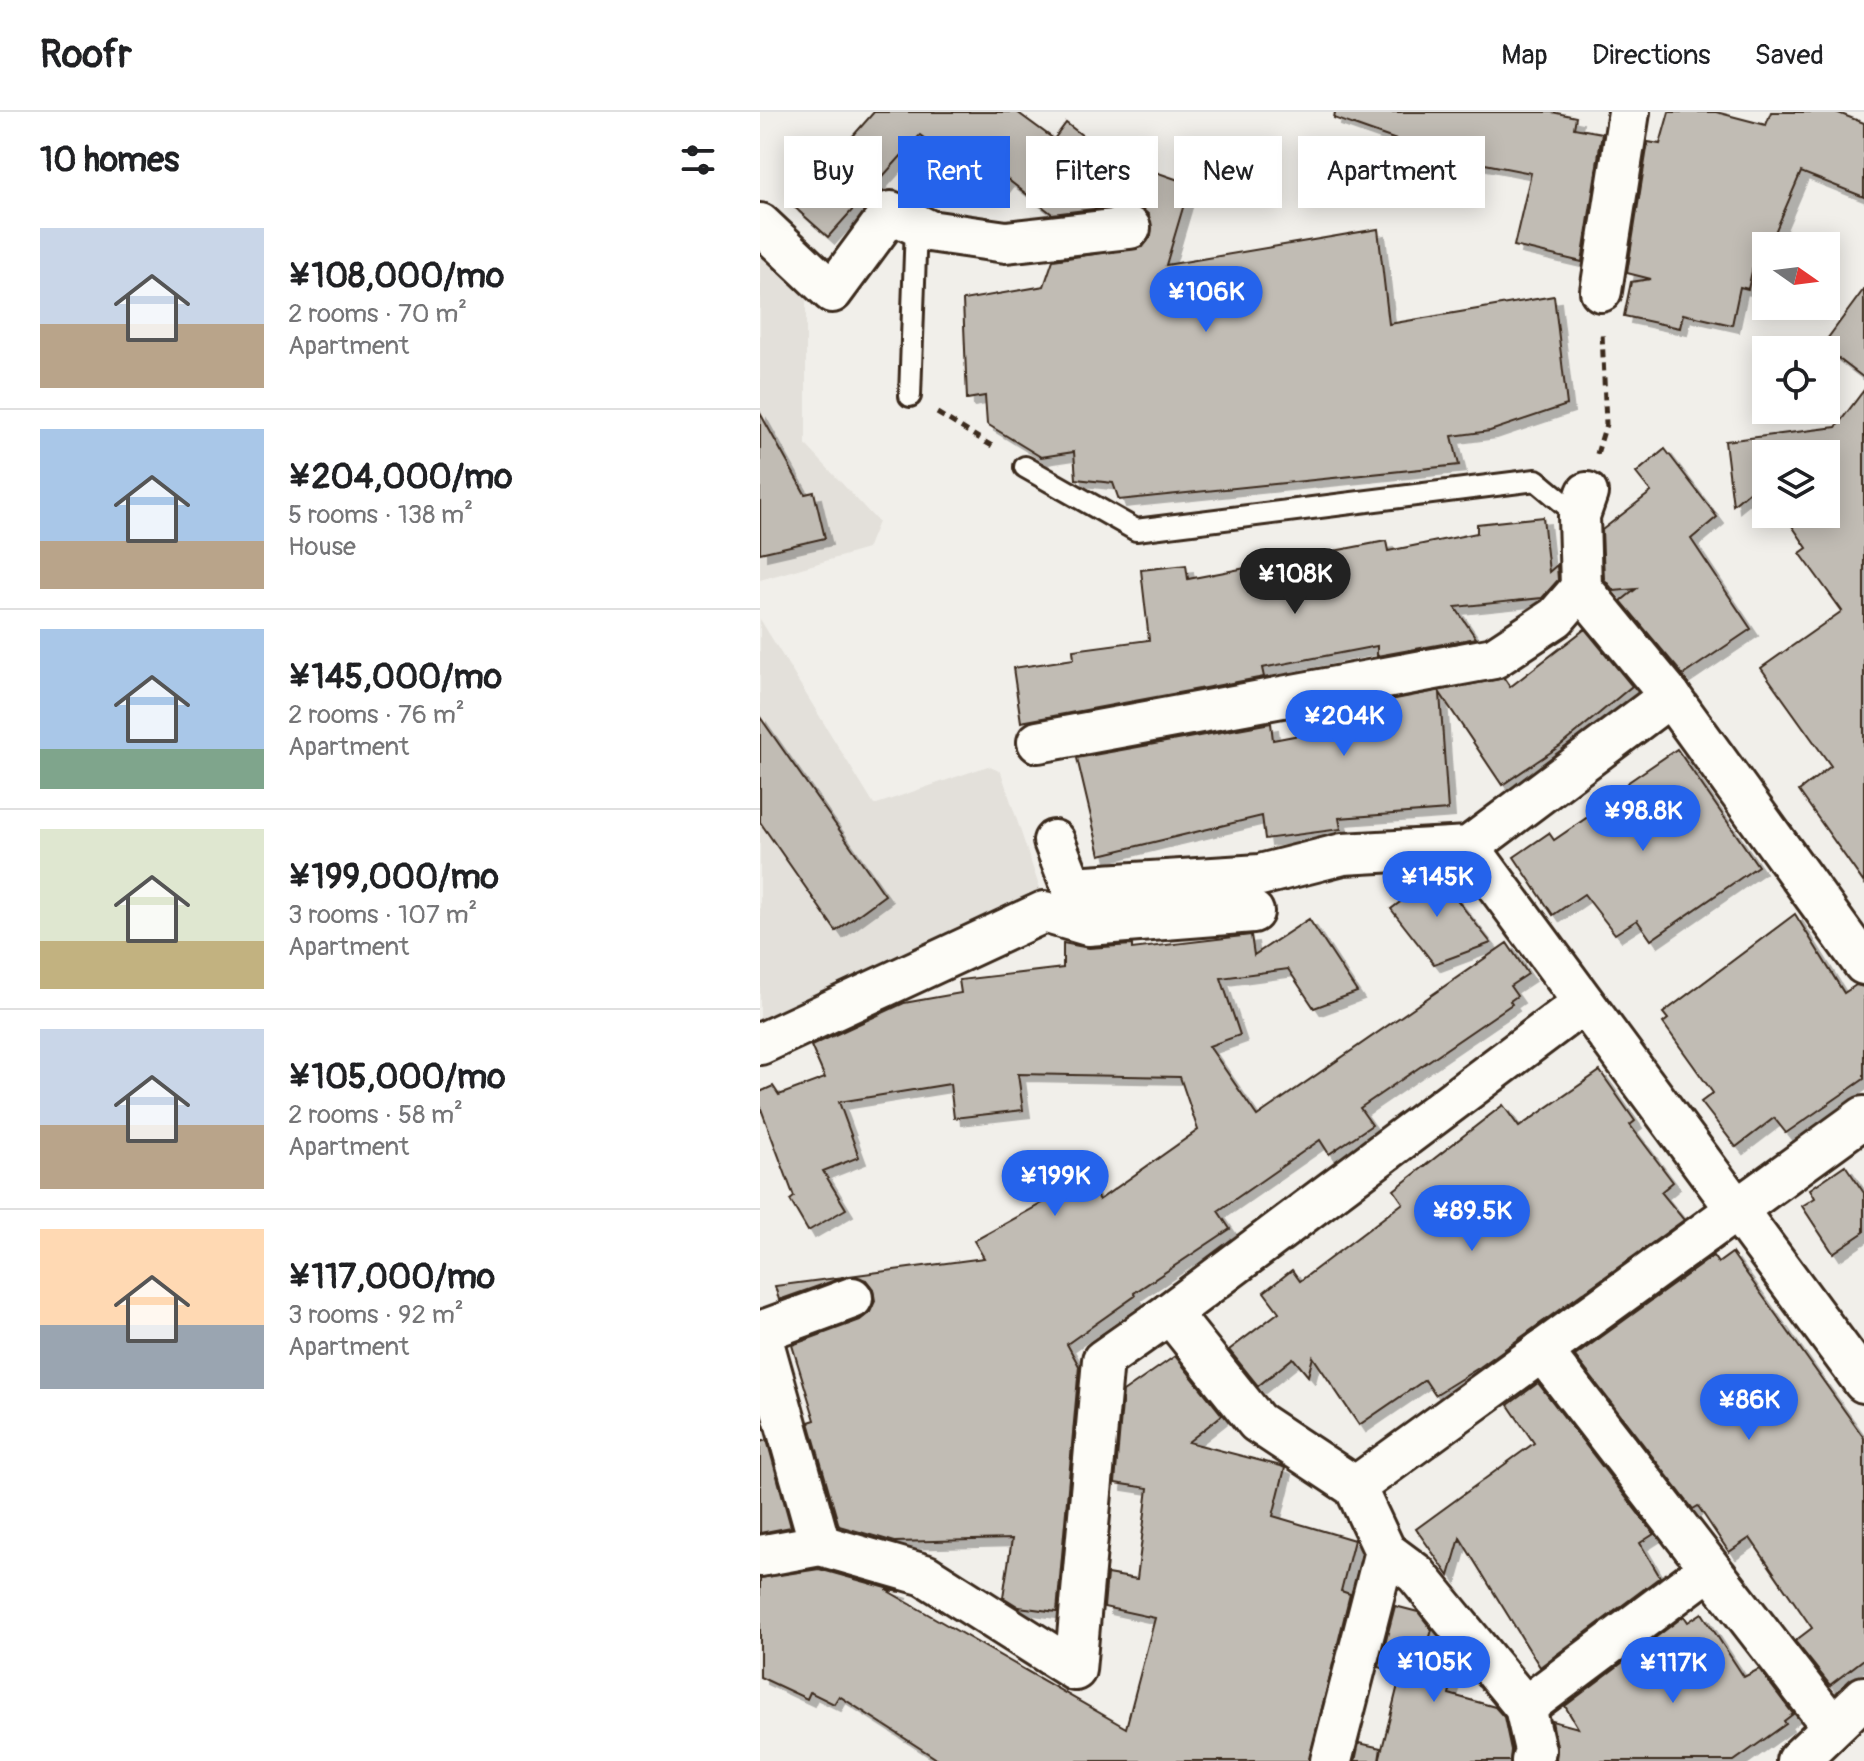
<!DOCTYPE html>
<html lang="en">
<head>
<meta charset="utf-8">
<style>
  body { margin:0; font-family:Pangolin,sans-serif; background:#f6f6f6; color:#202124; height:100vh; display:flex; flex-direction:column; font-size:30px; white-space:nowrap }
  * { box-sizing:border-box; margin:0 }
  p { font-size:26px; color:#757577 }
  .icon { flex:none; width:44px; height:44px; fill:none; stroke:currentColor; stroke-width:2; stroke-linecap:round; stroke-linejoin:round }
  .map { position:relative; flex:1; overflow:hidden }
  .sheet { display:flex; flex-direction:column; background:#fff; width:760px }
  .sheet>* { flex:none }
  .top-card { position:absolute; left:24px; top:24px; width:760px; height:72px; display:flex; gap:16px }
  .needle { width:52px; rotate:104deg }
  .controls { position:absolute; left:992px; top:120px; display:grid; gap:16px }
  .controls a { display:grid; place-items:center; width:88px; height:88px; border-radius:0px; background:#fff; box-shadow:0 4px 20px #0003; font-size:40px }
  .price { position:absolute; translate:-50% -68px; padding:0 18px; border-radius:28px; background:#2563eb; color:#fff; font-size:26px; line-height:52px; filter:drop-shadow(0 2px 4px #0008) }
  .price::after { content:''; position:absolute; left:50%; top:48px; width:24px; height:18px; margin-left:-12px; background:inherit; clip-path:polygon(0 0,100% 0,50% 100%) }
  .price.on { background:#222; color:#fff }
  ul { padding:0; list-style:none }
  li { display:flex; align-items:center; gap:24px; height:200px; padding:0 40px }
  li+li { border-top:2px solid #e0e0e0 }
  li span { display:grid; place-items:center; flex:none; width:224px; height:160px; border-radius:0px; color:#555 }
  li>.icon { margin-inline-start:auto }
  span .icon { width:96px; height:96px; fill:#fffc; stroke-width:1 }
  li b { font-size:34px }
  h2 { display:flex; justify-content:space-between; align-items:center; height:96px; padding:0 40px; font-size:34px }
  .pill { padding:0 28px; border-radius:0px; background:#fff; box-shadow:0 4px 20px #0003; font-size:28px; line-height:72px }
  .pill.on { background:#2563eb; color:#fff }
  header { display:flex; align-items:center; gap:48px; box-sizing:border-box; height:112px; padding:0 40px; background:#fff; border-bottom:2px solid #e0e0e0 }
  header strong { font-size:38px }
  nav { display:flex; gap:44px; margin-inline-start:auto; font-size:28px }
  main { display:flex; flex:1; min-height:0 }
  .map>svg:first-child { display:block }
  .built { fill:#e3e0da }
  .building { fill:#c1bcb4; stroke:#3b2a1e; stroke-width:2; filter:url(#shadow) }
  .lines { fill:none; stroke-linecap:round; stroke-linejoin:round }
  .service-casing { stroke:#3b2a1e; stroke-width:26 }
  .minor-casing { stroke:#3b2a1e; stroke-width:46 }
  .path { stroke:#3b2a1e; stroke-width:5; stroke-dasharray:8 6; stroke-linecap:butt }
  .service { stroke:#fdfcf7; stroke-width:20 }
  .minor { stroke:#fdfcf7; stroke-width:40 }
</style>
</head>
<body>
<header>
<strong>Roofr</strong>
<nav><a>Map</a><a>Directions</a><a>Saved</a></nav>
</header>
<main>
<section class="sheet">
<h2>10 homes<svg class="icon" aria-label="filters" viewBox="0 0 24 24"><path d="M4 7h16M4 17h16"/><circle cx="9" cy="7" r="2"/><circle cx="15" cy="17" r="2"/></svg></h2>
<ul>
<li><span style="background:linear-gradient(#c9d6e8 60%,#b9a48a 0)"><svg class="icon" aria-label="home" viewBox="0 0 24 24"><path d="M3 11l9-7 9 7M6 9v11h12V9"/></svg></span><div><b>¥108,000/mo</b><p>2 rooms · 70 m²</p><p>Apartment</p></div></li>
<li><span style="background:linear-gradient(#a9c7e8 70%,#b9a48a 0)"><svg class="icon" aria-label="home" viewBox="0 0 24 24"><path d="M3 11l9-7 9 7M6 9v11h12V9"/></svg></span><div><b>¥204,000/mo</b><p>5 rooms · 138 m²</p><p>House</p></div></li>
<li><span style="background:linear-gradient(#a9c7e8 75%,#7fa58c 0)"><svg class="icon" aria-label="home" viewBox="0 0 24 24"><path d="M3 11l9-7 9 7M6 9v11h12V9"/></svg></span><div><b>¥145,000/mo</b><p>2 rooms · 76 m²</p><p>Apartment</p></div></li>
<li><span style="background:linear-gradient(#dfe7d0 70%,#c2b280 0)"><svg class="icon" aria-label="home" viewBox="0 0 24 24"><path d="M3 11l9-7 9 7M6 9v11h12V9"/></svg></span><div><b>¥199,000/mo</b><p>3 rooms · 107 m²</p><p>Apartment</p></div></li>
<li><span style="background:linear-gradient(#c9d6e8 60%,#b9a48a 0)"><svg class="icon" aria-label="home" viewBox="0 0 24 24"><path d="M3 11l9-7 9 7M6 9v11h12V9"/></svg></span><div><b>¥105,000/mo</b><p>2 rooms · 58 m²</p><p>Apartment</p></div></li>
<li><span style="background:linear-gradient(#ffd9b3 60%,#9aa5b1 0)"><svg class="icon" aria-label="home" viewBox="0 0 24 24"><path d="M3 11l9-7 9 7M6 9v11h12V9"/></svg></span><div><b>¥117,000/mo</b><p>3 rooms · 92 m²</p><p>Apartment</p></div></li>
</ul>
</section>
<div class="map">
<svg width="1104" height="1649" viewBox="0 0 1104 1649">
  <defs>
    <filter id="shadow"><feDropShadow dx="7" dy="7" stdDeviation="0" flood-color="#0004"/></filter>
  </defs>
  <rect width="100%" height="100%" fill="#f1efea"/>
  <filter id="ink" filterUnits="userSpaceOnUse"><feTurbulence type="fractalNoise" baseFrequency=".0125" numOctaves="2"/><feDisplacementMap in="SourceGraphic" scale="16" xChannelSelector="R" yChannelSelector="G"/><feConvolveMatrix kernelMatrix="1 2 1 2 8 2 1 2 1" color-interpolation-filters="sRGB"/></filter>
  <g filter="url(#ink)">
    <g class="built">
      <path d="M 0,125 L 46,170 L 46,333 L 118,410 L 107,437 L 0,468 Z"/>
      <path d="M 0,507 L 114,693 L 228,654 L 241,660 L 284,789 L 0,908 Z"/>
    </g>
    <g class="building">
      <path d="M 114,0 L 257,0 L 294,27 L 306,11 L 327,27 L 386,43 L 381,55 L 430,72 L 406,153 L 618,117 L 629,212 L 794,184 L 807,293 L 730,319 L 692,324 L 699,353 L 359,388 L 353,371 L 316,367 L 314,340 L 281,345 L 227,312 L 225,284 L 207,287 L 203,188 L 284,174 L 293,148 L 383,135 L 391,124 L 389,103 L 380,95 L 367,93 L 292,102 L 247,67 L 237,80 L 160,23 L 68,125 L 32,93 Z"/>
      <path d="M 575,0 L 792,0 L 816,5 L 814,16 L 842,21 L 822,150 L 754,134 L 771,61 L 679,43 L 574,6 Z"/>
      <path d="M 909,0 L 956,0 L 1006,13 L 1011,0 L 1076,0 L 1104,11 L 1104,85 L 1041,60 L 1004,146 L 996,142 L 988,177 L 980,175 L 972,213 L 923,202 L 920,216 L 864,204 L 871,170 L 891,167 L 867,161 L 888,30 L 900,32 Z"/>
      <path d="M 1104,177 L 1104,266 L 1062,234 Z"/>
      <path d="M 1104,278 L 1104,771 L 1039,679 L 1071,654 L 1001,556 L 1082,499 L 1040,441 L 1047,436 L 1024,402 L 1066,402 L 1066,342 L 1006,342 L 1006,375 L 1002,369 L 973,393 L 965,329 L 1076,315 Z"/>
      <path d="M 0,301 L 45,382 L 54,380 L 65,426 L 0,441 Z"/>
      <path d="M 905,337 L 957,405 L 931,427 L 991,517 L 923,563 L 861,489 L 876,477 L 854,479 L 844,467 L 842,418 L 891,380 L 876,361 Z"/>
      <path d="M 783,405 L 789,460 L 797,453 L 798,468 L 782,486 L 695,495 L 716,526 L 617,544 L 617,534 L 502,556 L 504,565 L 261,610 L 253,556 L 314,547 L 313,538 L 389,528 L 381,458 L 426,453 L 428,467 L 626,429 L 628,439 L 717,421 L 717,412 Z"/>
      <path d="M 825,517 L 872,574 L 800,634 L 742,673 L 680,581 L 688,698 L 579,706 L 581,717 L 505,727 L 502,704 L 340,743 L 317,646 L 511,611 L 513,628 L 622,607 L 620,590 L 744,566 L 750,575 Z"/>
      <path d="M 0,605 L 125,783 L 76,819 L 0,710 Z"/>
      <path d="M 917,637 L 998,754 L 891,828 L 877,808 L 855,822 L 824,782 L 793,803 L 754,745 L 789,721 L 794,728 L 870,676 L 867,671 Z"/>
      <path d="M 675,760 L 731,831 L 674,852 L 631,797 L 644,787 L 636,777 L 657,761 Z"/>
      <path d="M 1035,802 L 1084,881 L 1096,873 L 1104,875 L 1104,967 L 1026,1021 L 1014,1006 L 976,1035 L 941,990 L 953,981 L 903,911 L 908,907 L 903,901 Z"/>
      <path d="M 549,807 L 597,880 L 554,896 L 528,857 L 461,866 L 480,923 L 449,934 L 497,1004 L 747,831 L 768,862 L 750,874 L 757,884 L 750,889 L 752,892 L 600,996 L 612,1013 L 569,1042 L 560,1028 L 458,1099 L 470,1117 L 374,1181 L 375,1184 L 307,1232 L 319,1254 L 297,1500 L 259,1495 L 243,1485 L 252,1427 L 135,1430 L 79,1414 L 49,1310 L 55,1308 L 32,1233 L 100,1208 L 110,1200 L 115,1189 L 113,1177 L 106,1168 L 89,1164 L 224,1146 L 214,1129 L 306,1078 L 309,1083 L 328,1071 L 339,1088 L 438,1018 L 420,965 L 258,962 L 263,998 L 194,1006 L 190,972 L 79,990 L 99,1045 L 63,1059 L 86,1097 L 48,1119 L 30,1088 L 34,1085 L 0,994 L 0,980 L 13,974 L 19,983 L 65,966 L 51,934 L 144,891 L 201,881 L 199,868 L 303,856 L 303,831 L 329,836 L 372,833 L 372,837 L 491,823 L 494,843 Z"/>
      <path d="M 840,959 L 875,1009 L 870,1013 L 913,1070 L 901,1080 L 924,1108 L 720,1255 L 675,1283 L 665,1268 L 599,1313 L 553,1245 L 548,1264 L 533,1246 L 498,1274 L 469,1238 L 519,1200 L 504,1180 L 532,1158 L 540,1169 L 643,1091 L 634,1078 L 743,993 L 759,1015 Z"/>
      <path d="M 1085,1053 L 1104,1081 L 1104,1120 L 1073,1141 L 1042,1094 L 1055,1086 L 1050,1077 Z"/>
      <path d="M 972,1141 L 1104,1326 L 1104,1547 L 1070,1573 L 1035,1529 L 1052,1516 L 990,1426 L 969,1440 L 938,1394 L 933,1397 L 815,1244 L 953,1144 L 958,1151 Z"/>
      <path d="M 84,1165 L 19,1188 L 15,1174 Z"/>
      <path d="M 415,1244 L 462,1303 L 428,1330 L 521,1354 L 525,1356 L 513,1404 L 594,1428 L 581,1479 L 590,1482 L 549,1649 L 180,1649 L 79,1584 L 74,1592 L 50,1580 L 47,1587 L 0,1565 L 0,1466 L 59,1457 L 141,1480 L 126,1478 L 366,1616 L 395,1506 L 344,1495 L 347,1462 L 377,1467 L 388,1376 L 355,1371 L 363,1280 Z"/>
      <path d="M 778,1271 L 894,1422 L 880,1431 L 900,1465 L 780,1555 L 700,1426 L 689,1464 L 656,1417 L 774,1331 L 748,1293 Z"/>
      <path d="M 7,1328 L 31,1415 L 0,1421 L 0,1330 Z"/>
      <path d="M 635,1494 L 658,1500 L 672,1518 L 666,1538 L 698,1549 L 689,1582 L 735,1595 L 744,1605 L 751,1638 L 750,1649 L 619,1649 L 641,1561 L 619,1555 Z"/>
      <path d="M 942,1501 L 984,1565 L 999,1557 L 1033,1602 L 1024,1609 L 1026,1612 L 974,1649 L 796,1649 L 797,1634 L 792,1609 L 818,1616 L 805,1594 L 924,1504 L 928,1510 Z"/>
      <path d="M 599,1631 L 621,1636 L 619,1649 L 595,1649 Z"/>
    </g>
    <g class="lines">
      <g class="service-casing">
        <g id="service">
          <path d="M 150,284 L 156,113"/>
          <path d="M 265,355 L 376,418 L 776,368 L 819,404"/>
        </g>
      </g>
      <g class="minor-casing">
        <g id="minor">
          <path d="M 0,112 L 72,180 L 131,100 L 169,119 L 246,130 L 370,116"/>
          <path d="M 841,179 L 869,0"/>
          <path d="M 827,381 L 819,404 L 821,476 L 910,584 L 1104,852"/>
          <path d="M 278,630 L 734,546 L 796,505 L 821,476"/>
          <path d="M 294,729 L 312,775 L 500,763 L 583,742 L 709,735 L 910,584"/>
          <path d="M 709,735 L 1104,1270"/>
          <path d="M 0,932 L 284,800 L 328,813 L 493,800"/>
          <path d="M 410,1201 L 497,1310 L 595,1375 L 625,1439 L 656,1462 L 765,1595 L 775,1638 L 772,1649"/>
          <path d="M 782,1239 L 1072,1614"/>
          <path d="M 595,1375 L 1104,1005"/>
          <path d="M 60,1433 L 0,1220 L 92,1186"/>
          <path d="M 0,1444 L 60,1433 L 165,1463 L 315,1558 L 343,1248 L 410,1201 L 823,891"/>
          <path d="M 765,1595 L 949,1457"/>
          <path d="M 571,1649 L 625,1439"/>
          <path d="M 1037,1649 L 1104,1585"/>
        </g>
      </g>
      <g class="path">
        <path d="M 177,301 L 237,337"/>
        <path d="M 837,342 L 846,312 L 842,221"/>
      </g>
      <use href="#service" class="service"/>
      <use href="#minor" class="minor"/>
    </g>
  </g>
</svg>
<div class="controls">
<a><svg class="needle" viewBox="-14 -14 28 28"><path d="M0-13l5 13h-10z" fill="#e53935"/><path d="M0 13l5-13h-10z" fill="#757577"/></svg></a>
<a><svg class="icon" aria-label="locate" viewBox="0 0 24 24"><circle cx="12" cy="12" r="6"/><path d="M12 2v4M12 18v4M2 12h4M18 12h4"/></svg></a>
<a><svg class="icon" aria-label="layers" viewBox="0 0 24 24"><path d="M12 4l9 5-9 5-9-5zM3 14l9 5 9-5"/></svg></a>
</div>
<b class="price" style="left:446px;top:222px">¥106K</b>
<b class="price on" style="left:535px;top:504px">¥108K</b>
<b class="price" style="left:584px;top:646px">¥204K</b>
<b class="price" style="left:883px;top:741px">¥98.8K</b>
<b class="price" style="left:677px;top:807px">¥145K</b>
<b class="price" style="left:295px;top:1106px">¥199K</b>
<b class="price" style="left:712px;top:1141px">¥89.5K</b>
<b class="price" style="left:989px;top:1330px">¥86K</b>
<b class="price" style="left:674px;top:1592px">¥105K</b>
<b class="price" style="left:913px;top:1593px">¥117K</b>
<div class="top-card">
<a class="pill">Buy</a>
<a class="pill on">Rent</a>
<a class="pill">Filters</a>
<a class="pill">New</a>
<a class="pill">Apartment</a>
</div>
</div>
</main>
</body>
</html>
